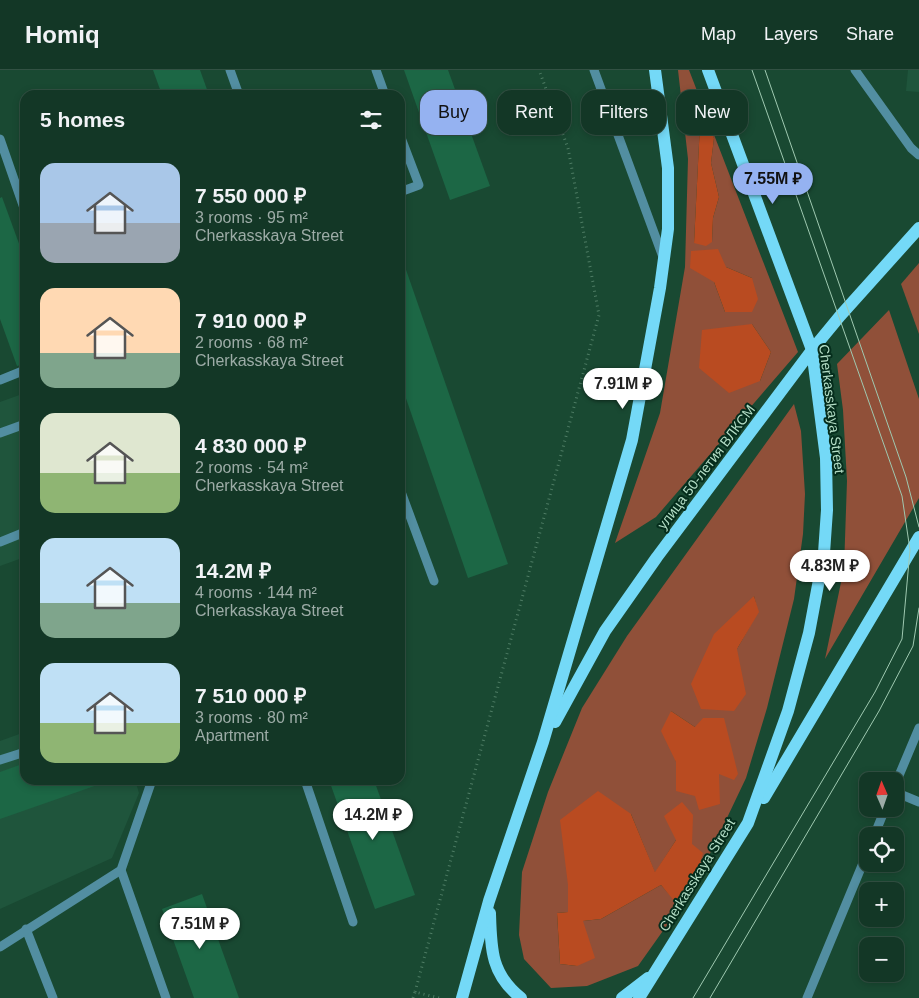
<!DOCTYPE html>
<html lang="en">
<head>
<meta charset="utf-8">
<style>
  body { margin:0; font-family:Helvetica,sans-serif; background:#1c3f2e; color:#f1f3f6; height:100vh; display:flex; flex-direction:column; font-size:19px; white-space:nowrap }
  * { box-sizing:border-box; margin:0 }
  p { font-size:16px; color:#9daca7 }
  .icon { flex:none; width:28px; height:28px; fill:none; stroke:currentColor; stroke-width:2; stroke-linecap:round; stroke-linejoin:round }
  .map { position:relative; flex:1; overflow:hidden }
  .sheet { position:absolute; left:20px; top:20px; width:385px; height:695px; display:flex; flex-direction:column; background:#133726; border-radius:15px; box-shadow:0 2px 8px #0003,0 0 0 1px #325143 }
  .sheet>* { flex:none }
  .guide { position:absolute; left:420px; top:20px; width:424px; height:45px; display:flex; gap:10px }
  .needle { width:32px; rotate:358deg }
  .buttons { position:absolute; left:859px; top:702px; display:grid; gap:10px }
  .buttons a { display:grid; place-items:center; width:45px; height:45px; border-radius:10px; background:#133726; box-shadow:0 2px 8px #0003,0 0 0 1px #325143; font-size:25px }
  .price { position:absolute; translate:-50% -42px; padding:0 11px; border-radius:18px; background:#fff; color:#222; font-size:16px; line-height:32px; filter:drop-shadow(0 1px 2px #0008) }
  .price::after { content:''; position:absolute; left:50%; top:30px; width:15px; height:11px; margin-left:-8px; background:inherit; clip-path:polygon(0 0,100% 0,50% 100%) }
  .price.on { background:#95b2f1; color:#111 }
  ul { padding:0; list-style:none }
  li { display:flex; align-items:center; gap:15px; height:125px; padding:0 20px }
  li span { display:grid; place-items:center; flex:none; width:140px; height:100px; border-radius:15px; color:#555 }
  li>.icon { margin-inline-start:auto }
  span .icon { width:60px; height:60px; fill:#fffc; stroke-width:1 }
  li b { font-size:21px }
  h2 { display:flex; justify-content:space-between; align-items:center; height:60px; padding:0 20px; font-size:21px }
  .pill { padding:0 18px; border-radius:15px; background:#133726; box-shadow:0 2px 8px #0003,0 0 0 1px #325143; font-size:18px; line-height:45px }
  .pill.on { background:#95b2f1; color:#111 }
  header { display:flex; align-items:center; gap:30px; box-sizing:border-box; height:70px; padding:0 25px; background:#133726; border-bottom:1px solid #325143 }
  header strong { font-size:24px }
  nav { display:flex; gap:28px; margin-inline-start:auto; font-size:18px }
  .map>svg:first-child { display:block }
  .built { fill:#1f553c }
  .green { fill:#905039; fill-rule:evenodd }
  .forest { fill:#b94b21 }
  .building { fill:#1c6745 }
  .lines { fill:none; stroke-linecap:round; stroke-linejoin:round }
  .path { stroke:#4e7c64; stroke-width:3; stroke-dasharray:1 4; stroke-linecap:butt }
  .minor { stroke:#528ea1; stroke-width:9 }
  .major { stroke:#74d9f7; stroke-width:12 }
  .tram { stroke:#9fc9b1; stroke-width:1 }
  .labels { text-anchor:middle; stroke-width:4; stroke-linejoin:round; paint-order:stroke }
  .street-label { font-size:14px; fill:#b3ddc5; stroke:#052d1c }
</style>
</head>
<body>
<header>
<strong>Homiq</strong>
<nav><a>Map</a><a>Layers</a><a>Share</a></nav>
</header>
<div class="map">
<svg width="919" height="928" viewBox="0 0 919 928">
  <rect width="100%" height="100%" fill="#194932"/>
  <g class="built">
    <path d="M 908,0 L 919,0 L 919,22 L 906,21 Z"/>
    <path d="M 25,323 L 25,487 L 0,496 L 0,332 Z"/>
    <path d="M 25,662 L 25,710 L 135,710 L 139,723 L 112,788 L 0,839 L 0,671 Z"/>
  </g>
  <g class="green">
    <path d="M 678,0 L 689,0 L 798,282 L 656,447 L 615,473 L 660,343 L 685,197 L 688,89 ZM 703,50 L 714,68 L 711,93 L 719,127 L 713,148 L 712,172 L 694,173 L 700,54 ZM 726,197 L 752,208 L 725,242 L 714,212 ZM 752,254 L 771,282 L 760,311 Z"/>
    <path d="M 919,193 L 919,264 L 901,214 Z"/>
    <path d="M 889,240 L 919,329 L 919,428 L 825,589 L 844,498 L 847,411 L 843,340 L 837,294 Z"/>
    <path d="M 794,334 L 801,361 L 805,424 L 803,464 L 794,529 L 767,638 L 746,708 L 694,817 L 638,896 L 587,916 L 551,918 L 524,889 L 519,865 L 522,802 L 548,722 L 582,638 L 627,566 ZM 754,526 L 758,542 L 737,579 ZM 671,641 L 695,657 L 676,721 L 676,692 ZM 631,744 L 655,803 L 676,770 L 676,832 L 661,815 L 601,849 L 583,851 L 577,896 L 560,894 L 557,843 L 568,842 L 568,815 Z"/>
  </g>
  <g class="forest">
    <path d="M 704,49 L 714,68 L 711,93 L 719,127 L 713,148 L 712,172 L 706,176 L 694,173 L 700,54 Z"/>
    <path d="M 718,179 L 726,197 L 752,208 L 758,229 L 752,242 L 725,242 L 714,212 L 690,198 L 691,181 Z"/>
    <path d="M 752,254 L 771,282 L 760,311 L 729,323 L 699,298 L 702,260 Z"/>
    <path d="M 754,526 L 759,542 L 737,579 L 746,624 L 734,641 L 701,639 L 691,614 L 714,564 Z"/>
    <path d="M 671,641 L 695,657 L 703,648 L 724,648 L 738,704 L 734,710 L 719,704 L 720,734 L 699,740 L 695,726 L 676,721 L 676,692 L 661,661 Z"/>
    <path d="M 598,721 L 631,744 L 655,802 L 676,770 L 664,746 L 682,732 L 693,745 L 692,774 L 703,783 L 695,810 L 675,832 L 661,815 L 601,849 L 583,851 L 595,888 L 577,896 L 560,894 L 557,843 L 568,842 L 568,815 L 560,750 Z"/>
  </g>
  <g class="building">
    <path d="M 153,0 L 200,0 L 209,25 L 162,25 Z"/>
    <path d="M 404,0 L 448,0 L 490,116 L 450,130 Z"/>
    <path d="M 2,127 L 25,190 L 25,294 L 17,296 L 0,249 L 0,128 Z"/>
    <path d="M 400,191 L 403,191 L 508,494 L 468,508 L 400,311 Z"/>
    <path d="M 25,693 L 25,710 L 103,710 L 103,713 L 0,749 L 0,702 Z"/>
    <path d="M 329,710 L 374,710 L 415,825 L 375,839 Z"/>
    <path d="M 202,824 L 239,928 L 194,928 L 170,861 L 162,839 Z"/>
  </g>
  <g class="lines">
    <g class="path">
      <path d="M 413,928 L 415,922"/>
      <path d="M 439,928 L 415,922 L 599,245 L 568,78 L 539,0"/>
    </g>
    <g class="minor">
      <path d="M 230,0 L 239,25"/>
      <path d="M 376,0 L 385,25"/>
      <path d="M 594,0 L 663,187"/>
      <path d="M 855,0 L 911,78 L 919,85"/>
      <path d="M 400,65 L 419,115 L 400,122"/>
      <path d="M 0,69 L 25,141"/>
      <path d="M 0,310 L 25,300"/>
      <path d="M 0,363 L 25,354"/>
      <path d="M 400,419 L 434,511"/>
      <path d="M 0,472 L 25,462"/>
      <path d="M 0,690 L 25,682"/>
      <path d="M 305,710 L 353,852"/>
      <path d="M 895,715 L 919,658"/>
      <path d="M 895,722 L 919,732"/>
      <path d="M 874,766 L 885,739"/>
      <path d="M 121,800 L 166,928"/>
      <path d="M 26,859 L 53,928"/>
      <path d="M 0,877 L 121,800 L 152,710"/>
      <path d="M 807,928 L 868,781"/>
    </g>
    <g class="major">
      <path d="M 555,652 L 605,561 L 657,487 L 812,280 L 840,246 L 919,158"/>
      <path d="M 764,728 L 919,467"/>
      <path d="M 490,843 C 491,880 491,904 521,928"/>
      <path d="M 462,928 L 489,831 L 543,672 L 632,370 L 660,218 L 668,159 L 668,98 L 655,0"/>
      <path d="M 622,928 L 648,908"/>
      <path d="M 639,928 L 748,753 L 788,641 L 809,563 L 824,483 L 827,440 L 826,388 L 812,280 L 708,0"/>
    </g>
    <g class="tram">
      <path d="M 765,0 L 906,407 L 919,457"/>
      <path d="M 693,928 L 875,622 L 902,569 L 910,480 L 902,426 L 752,0"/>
      <path d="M 710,928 L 879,641 L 913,576 L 919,538"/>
    </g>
  </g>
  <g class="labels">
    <g class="street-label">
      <text transform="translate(832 339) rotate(83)" y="5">Cherkasskaya Street</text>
      <text transform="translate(706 397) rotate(-53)" y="5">улица 50-летия ВЛКСМ</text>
      <text transform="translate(697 805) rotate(-58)" y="5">Cherkasskaya Street</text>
    </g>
  </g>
</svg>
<div class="buttons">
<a><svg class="needle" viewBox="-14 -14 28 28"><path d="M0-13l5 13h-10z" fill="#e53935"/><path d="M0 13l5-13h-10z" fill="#9daca7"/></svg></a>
<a><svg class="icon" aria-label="locate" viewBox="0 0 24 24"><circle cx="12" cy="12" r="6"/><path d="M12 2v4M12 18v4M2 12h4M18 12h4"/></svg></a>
<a>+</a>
<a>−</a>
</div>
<b class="price on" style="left:773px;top:135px">7.55M ₽</b>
<b class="price" style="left:623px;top:340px">7.91M ₽</b>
<b class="price" style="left:830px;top:522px">4.83M ₽</b>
<b class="price" style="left:373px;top:771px">14.2M ₽</b>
<b class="price" style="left:200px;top:880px">7.51M ₽</b>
<div class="guide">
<a class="pill on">Buy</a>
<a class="pill">Rent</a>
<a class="pill">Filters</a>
<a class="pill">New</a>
</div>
<section class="sheet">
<h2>5 homes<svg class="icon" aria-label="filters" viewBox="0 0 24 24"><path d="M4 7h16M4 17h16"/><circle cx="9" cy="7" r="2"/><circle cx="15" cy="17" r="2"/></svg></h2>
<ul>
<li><span style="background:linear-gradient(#a9c7e8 60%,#9aa5b1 0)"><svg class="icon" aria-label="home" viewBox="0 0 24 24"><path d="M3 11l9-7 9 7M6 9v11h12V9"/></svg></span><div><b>7 550 000 ₽</b><p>3 rooms · 95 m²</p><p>Cherkasskaya Street</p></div></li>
<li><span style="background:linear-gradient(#ffd9b3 65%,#7fa58c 0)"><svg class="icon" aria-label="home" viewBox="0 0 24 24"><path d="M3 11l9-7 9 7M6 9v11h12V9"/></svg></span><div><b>7 910 000 ₽</b><p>2 rooms · 68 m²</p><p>Cherkasskaya Street</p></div></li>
<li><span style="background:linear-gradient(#dfe7d0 60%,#8fb573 0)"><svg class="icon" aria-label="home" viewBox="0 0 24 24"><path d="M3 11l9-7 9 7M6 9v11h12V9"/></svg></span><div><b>4 830 000 ₽</b><p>2 rooms · 54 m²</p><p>Cherkasskaya Street</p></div></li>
<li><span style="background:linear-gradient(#bfe0f5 65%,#7fa58c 0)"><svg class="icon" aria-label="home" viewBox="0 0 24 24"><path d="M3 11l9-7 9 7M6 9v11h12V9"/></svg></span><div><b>14.2M ₽</b><p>4 rooms · 144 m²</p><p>Cherkasskaya Street</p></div></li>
<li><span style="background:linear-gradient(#bfe0f5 60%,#8fb573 0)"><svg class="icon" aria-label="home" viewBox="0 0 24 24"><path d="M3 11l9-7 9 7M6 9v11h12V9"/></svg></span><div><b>7 510 000 ₽</b><p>3 rooms · 80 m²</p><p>Apartment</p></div></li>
</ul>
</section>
</div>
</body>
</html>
